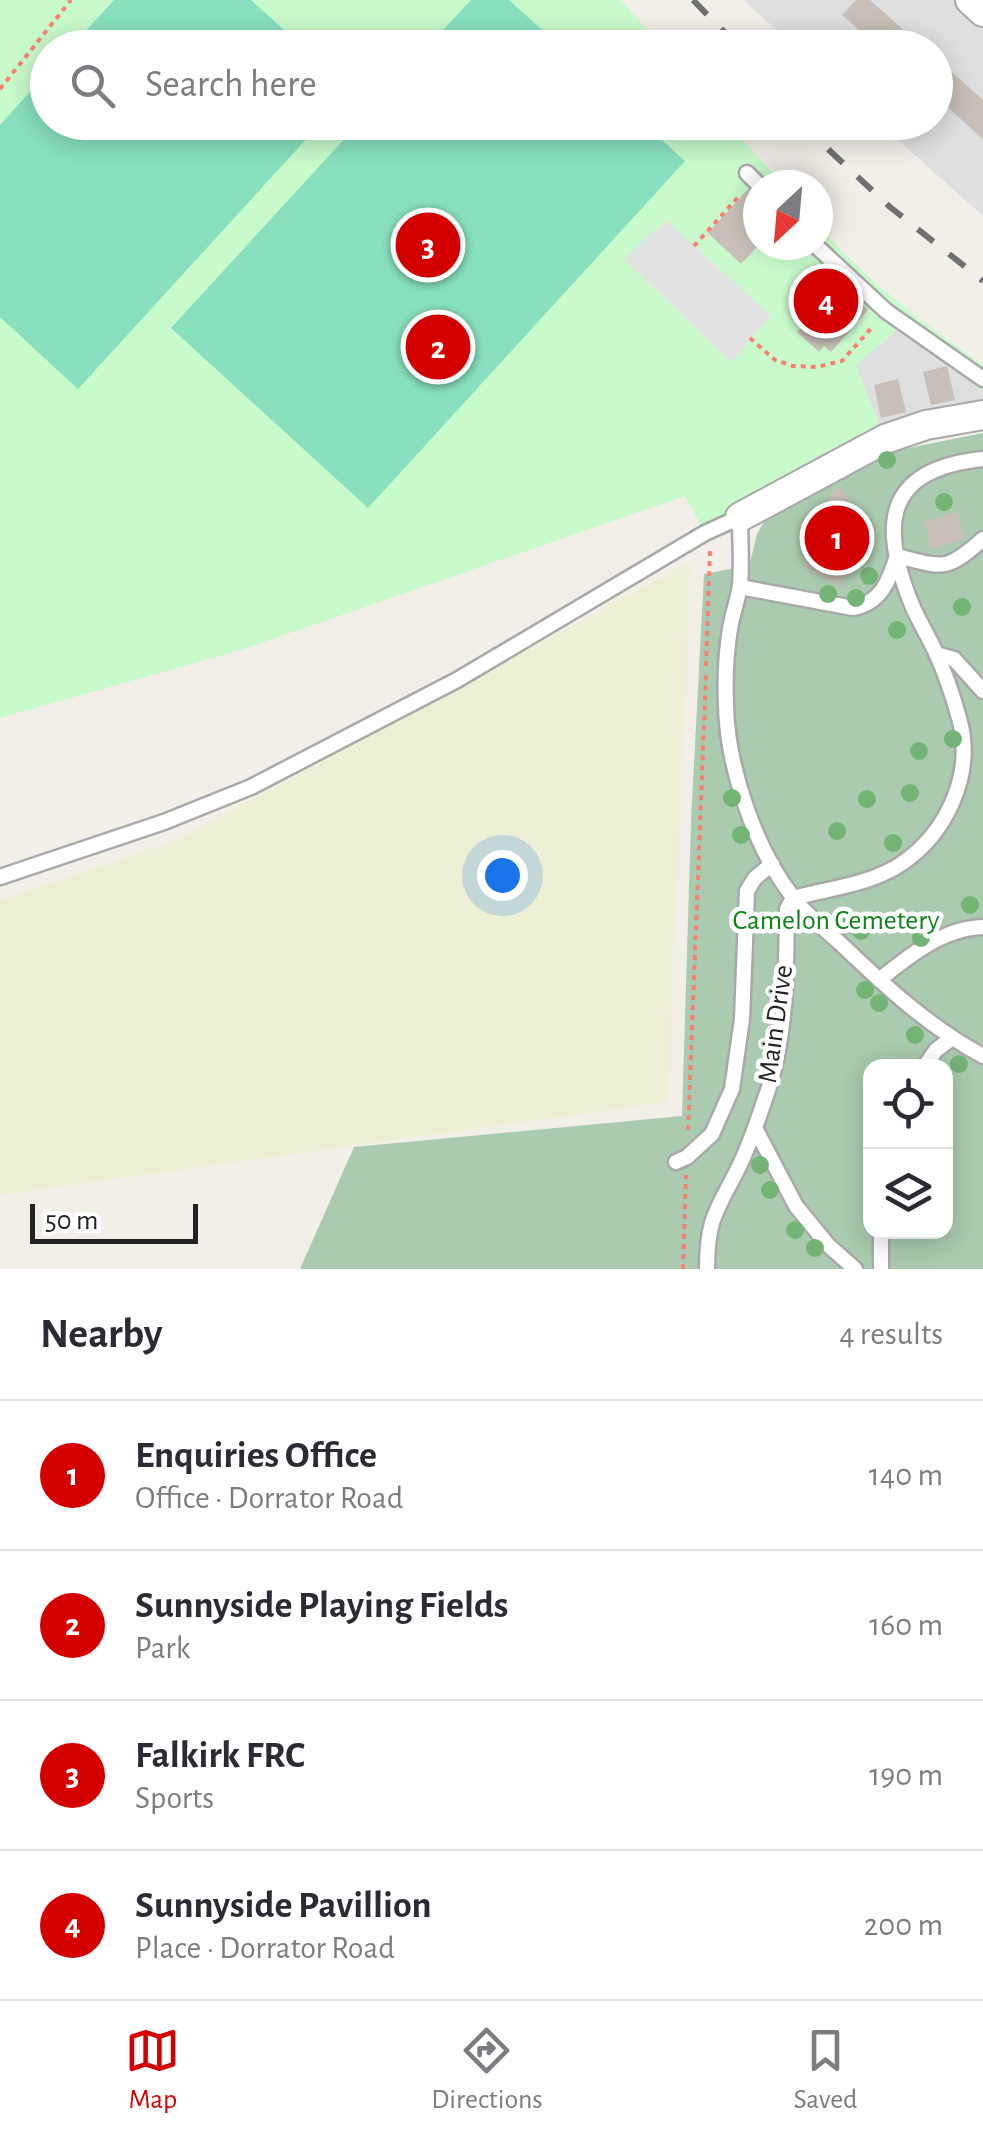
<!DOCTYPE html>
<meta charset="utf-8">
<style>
:root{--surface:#fff;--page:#f7f7f7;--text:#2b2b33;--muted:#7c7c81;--line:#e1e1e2;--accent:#d40000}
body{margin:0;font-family:"Alegreya Sans",sans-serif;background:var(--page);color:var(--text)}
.controls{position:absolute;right:30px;bottom:30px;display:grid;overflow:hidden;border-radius:20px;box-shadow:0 5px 25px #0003}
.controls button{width:90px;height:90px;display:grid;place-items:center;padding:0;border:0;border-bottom:2px solid var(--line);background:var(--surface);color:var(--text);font:50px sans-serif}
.compass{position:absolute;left:743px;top:170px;width:90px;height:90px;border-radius:50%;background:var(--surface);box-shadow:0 5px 25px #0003;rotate:206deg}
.scale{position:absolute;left:30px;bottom:25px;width:168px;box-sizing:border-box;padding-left:10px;border:5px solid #222;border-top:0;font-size:28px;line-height:35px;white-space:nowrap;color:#222;-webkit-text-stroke:8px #fff;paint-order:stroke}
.you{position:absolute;left:502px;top:875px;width:35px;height:35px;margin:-25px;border:8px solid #fff;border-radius:50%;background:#1a73e8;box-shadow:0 0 0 15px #1a73e833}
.badge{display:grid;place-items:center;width:65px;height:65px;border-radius:50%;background:var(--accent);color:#fff;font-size:32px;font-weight:700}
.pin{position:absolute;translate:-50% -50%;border:5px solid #fff;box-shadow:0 2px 10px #0006}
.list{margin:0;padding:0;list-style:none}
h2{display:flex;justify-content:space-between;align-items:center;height:130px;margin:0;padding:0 40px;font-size:42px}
h2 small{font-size:32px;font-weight:400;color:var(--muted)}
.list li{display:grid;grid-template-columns:65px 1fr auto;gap:30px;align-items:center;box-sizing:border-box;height:150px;padding:0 40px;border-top:2px solid var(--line)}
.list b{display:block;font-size:38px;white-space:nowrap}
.list p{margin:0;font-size:32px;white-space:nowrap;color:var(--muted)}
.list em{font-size:32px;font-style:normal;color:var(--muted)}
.icon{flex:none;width:55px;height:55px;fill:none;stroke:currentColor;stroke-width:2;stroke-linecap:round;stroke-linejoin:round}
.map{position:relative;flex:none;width:983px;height:1269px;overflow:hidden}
.search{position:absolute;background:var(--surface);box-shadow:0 5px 25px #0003;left:30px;right:30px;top:30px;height:110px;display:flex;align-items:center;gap:25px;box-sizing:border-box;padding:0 35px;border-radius:55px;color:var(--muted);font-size:38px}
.sheet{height:730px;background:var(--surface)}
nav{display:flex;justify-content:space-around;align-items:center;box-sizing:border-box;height:140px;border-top:2px solid var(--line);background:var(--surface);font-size:28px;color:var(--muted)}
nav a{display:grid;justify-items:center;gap:5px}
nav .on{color:var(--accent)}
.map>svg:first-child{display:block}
.residential{fill:#e0dfdf}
.farmland{fill:#eef0d5}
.cemetery{fill:#aacbaf;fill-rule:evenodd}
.park{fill:#c8facc}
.pitch{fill:#88e0be}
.parking{fill:#e2e2e2}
.building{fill:#c7bfb8}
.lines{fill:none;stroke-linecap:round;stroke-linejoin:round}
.service-casing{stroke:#a9a9a9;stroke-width:19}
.minor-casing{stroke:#a9a9a9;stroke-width:32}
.path{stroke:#fa8072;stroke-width:4;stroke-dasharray:5 5;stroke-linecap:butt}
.service{stroke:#fff;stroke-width:14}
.minor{stroke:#fff;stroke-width:28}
.rail{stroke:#707070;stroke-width:6;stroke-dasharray:20 20;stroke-linecap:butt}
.tree{fill:#74b475}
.labels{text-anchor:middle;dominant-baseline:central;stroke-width:9;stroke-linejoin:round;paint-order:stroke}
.park-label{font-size:28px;fill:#0c8416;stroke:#fff}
.street-label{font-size:28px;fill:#222;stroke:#fff}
</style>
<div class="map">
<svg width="983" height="1269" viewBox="0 0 983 1269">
<rect width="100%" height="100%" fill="#f2efe9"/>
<path class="residential" d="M743,0H983V216L879,123L936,122V48L796,47Z
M897,329L983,390V415L885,439L855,365Z"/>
<path class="farmland" d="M690,562L667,1102L0,1195V900L179,839Z"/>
<path class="cemetery" d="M983,433V1269H300L354,1147L682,1116L691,821L704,574L740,567L750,563L757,534L766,518L884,453ZM870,1066H946V1232H870Z"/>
<path class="park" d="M0,0H621L662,47L48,48V122L728,123L783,185H758V245H818V225C866,281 923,323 983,365V390L897,330L856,365L885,439L705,533L685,496L244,649L0,718Z"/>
<path class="pitch" d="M114,0H251L303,47H71Z
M471,0H509L561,47H427Z
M47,73L48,122L321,123L78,389L0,317V125Z
M359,123H643L685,161L368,508L171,328Z"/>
<path class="parking" d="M666,220L771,316L731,362L623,259Z"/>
<path class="building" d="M856,0H870L924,48H879L842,15Z
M936,58L983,100V139L936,97Z
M750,187L758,195V246L741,264L708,233Z
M815,264L868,310L831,352L824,346L819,352L797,332L812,316L788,294Z
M947,366L955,400L931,405L923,372Z
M898,379L906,412L881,418L874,385Z
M836,487L850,496L831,526L849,537L853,530L868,540L839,587L803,566L817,544L805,536Z
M957,512L965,539L932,549L924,522Z"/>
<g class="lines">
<defs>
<path id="service" d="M747,173L759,185
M815,245L886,311L983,379
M740,587L853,608C881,603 889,581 897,556C943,567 945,573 983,539
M936,654L954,659L983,691
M0,877L164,822L251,787L457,680L705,533L740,517C740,539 742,563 740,585C738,600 732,615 730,629C726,653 725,681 726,705C727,766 755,848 792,896C805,914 825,929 841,944C885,986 929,1027 983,1056
M879,980C909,956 943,928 983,927
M925,1066L936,1050L951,1039
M755,1128L796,1206L828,1245L855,1269
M676,1162L687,1157L712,1134L732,1089L742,1019L747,891L755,878L772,864
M881,1232V1269
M707,1269C707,1254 708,1237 712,1223C719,1200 733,1181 742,1160C753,1136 761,1111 769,1087C787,1029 786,969 787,909L793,898C830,888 869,885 901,864C947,833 975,773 959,718C953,696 945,673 936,653C929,637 919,622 912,605C879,525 884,469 983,459"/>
<path id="minor" d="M970,0L983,12
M740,517L885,439L926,425L983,415"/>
</defs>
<use href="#service" class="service-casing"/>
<use href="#minor" class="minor-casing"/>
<path class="path" d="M0,89L71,0
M694,246L741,194
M750,338L775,360L793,366L817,367L842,361L874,325
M706,666L710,550
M688,1130L706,675
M683,1269L686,1175"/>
<use href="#service" class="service"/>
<use href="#minor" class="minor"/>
<path class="rail" d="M693,0L740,48
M799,122L890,207L983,281"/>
</g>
<g class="tree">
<circle cx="887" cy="460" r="9"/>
<circle cx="944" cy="502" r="9"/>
<circle cx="869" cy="576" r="9"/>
<circle cx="828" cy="594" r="9"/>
<circle cx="856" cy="598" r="9"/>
<circle cx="962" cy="607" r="9"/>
<circle cx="897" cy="630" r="9"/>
<circle cx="953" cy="739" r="9"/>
<circle cx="919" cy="751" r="9"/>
<circle cx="910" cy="793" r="9"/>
<circle cx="732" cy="798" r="9"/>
<circle cx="867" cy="799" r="9"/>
<circle cx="837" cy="831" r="9"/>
<circle cx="741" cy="835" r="9"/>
<circle cx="893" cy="843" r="9"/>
<circle cx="970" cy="905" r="9"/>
<circle cx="841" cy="923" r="9"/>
<circle cx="861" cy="931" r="9"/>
<circle cx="921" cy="938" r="9"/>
<circle cx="865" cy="990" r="9"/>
<circle cx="879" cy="1003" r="9"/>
<circle cx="915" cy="1035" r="9"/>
<circle cx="959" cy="1064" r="9"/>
<circle cx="760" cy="1165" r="9"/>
<circle cx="770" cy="1190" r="9"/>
<circle cx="795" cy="1230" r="9"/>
<circle cx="815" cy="1248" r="9"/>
</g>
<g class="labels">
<g class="park-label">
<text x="836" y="921">Camelon Cemetery</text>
</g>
<g class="street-label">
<text transform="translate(776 1024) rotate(-82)">Main Drive</text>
</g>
</g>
</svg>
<div class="controls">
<button><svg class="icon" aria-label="locate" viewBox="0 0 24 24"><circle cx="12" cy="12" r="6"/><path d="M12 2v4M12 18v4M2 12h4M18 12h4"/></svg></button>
<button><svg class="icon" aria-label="layers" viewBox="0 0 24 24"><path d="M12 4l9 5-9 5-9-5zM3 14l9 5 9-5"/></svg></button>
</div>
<svg class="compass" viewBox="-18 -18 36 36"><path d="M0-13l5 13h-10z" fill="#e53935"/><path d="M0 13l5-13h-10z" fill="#7c7c81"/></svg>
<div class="scale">50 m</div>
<div class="you"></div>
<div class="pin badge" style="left:837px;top:538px">1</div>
<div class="pin badge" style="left:438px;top:347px">2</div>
<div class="pin badge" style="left:428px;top:245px">3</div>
<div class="pin badge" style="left:826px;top:301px">4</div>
<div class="search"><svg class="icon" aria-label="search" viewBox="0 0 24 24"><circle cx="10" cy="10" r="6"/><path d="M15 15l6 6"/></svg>Search here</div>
</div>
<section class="sheet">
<h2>Nearby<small>4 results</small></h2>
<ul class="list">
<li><span class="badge">1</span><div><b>Enquiries Office</b><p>Office · Dorrator Road</p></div><em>140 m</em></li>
<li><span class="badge">2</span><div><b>Sunnyside Playing Fields</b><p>Park</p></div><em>160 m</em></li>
<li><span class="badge">3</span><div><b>Falkirk FRC</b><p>Sports</p></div><em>190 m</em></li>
<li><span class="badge">4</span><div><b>Sunnyside Pavillion</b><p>Place · Dorrator Road</p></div><em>200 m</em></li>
</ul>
</section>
<nav>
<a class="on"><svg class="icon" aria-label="map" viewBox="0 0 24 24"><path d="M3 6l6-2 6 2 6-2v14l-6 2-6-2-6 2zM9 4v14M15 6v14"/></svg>Map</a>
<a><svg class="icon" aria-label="directions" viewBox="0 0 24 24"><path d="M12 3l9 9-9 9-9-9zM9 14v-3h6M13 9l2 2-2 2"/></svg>Directions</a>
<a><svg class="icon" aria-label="saved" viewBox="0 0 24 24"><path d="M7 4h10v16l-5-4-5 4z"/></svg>Saved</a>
</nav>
